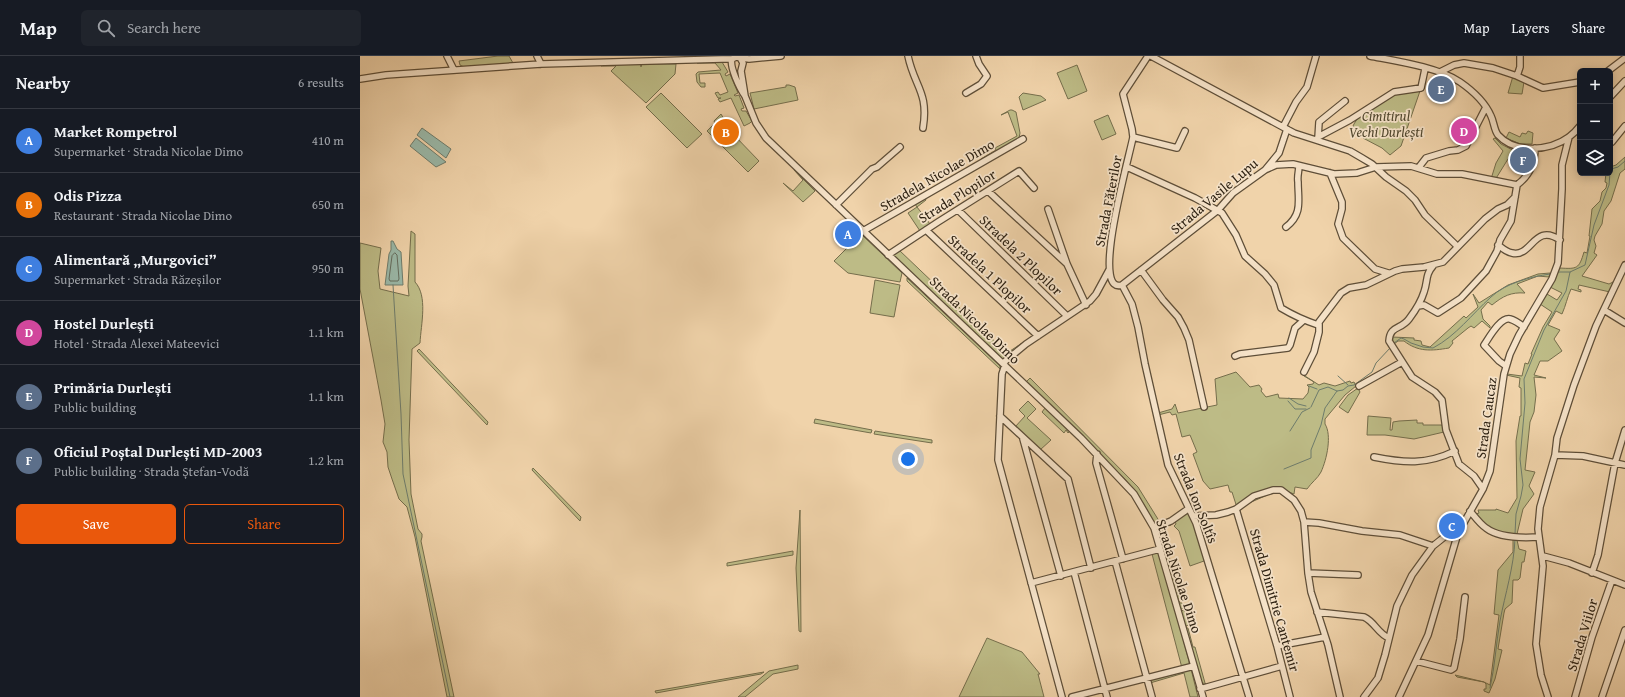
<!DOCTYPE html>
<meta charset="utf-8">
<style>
:root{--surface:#171b24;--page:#20242c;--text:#f1f3f6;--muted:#9ea1a6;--line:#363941;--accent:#ea580c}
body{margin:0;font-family:"Gentium Book Plus",serif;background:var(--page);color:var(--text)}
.controls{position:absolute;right:12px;top:12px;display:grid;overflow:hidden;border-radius:6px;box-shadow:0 2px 10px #0003}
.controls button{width:36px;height:36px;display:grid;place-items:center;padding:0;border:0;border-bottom:1px solid var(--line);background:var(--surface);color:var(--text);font:20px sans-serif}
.you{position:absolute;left:548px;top:403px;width:14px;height:14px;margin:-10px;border:3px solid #fff;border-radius:50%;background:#1a73e8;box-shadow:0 0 0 6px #1a73e833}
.badge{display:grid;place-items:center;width:26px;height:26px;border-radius:50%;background:var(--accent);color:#fff;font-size:13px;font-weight:700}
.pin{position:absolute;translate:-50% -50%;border:2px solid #fff;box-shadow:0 1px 4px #0006}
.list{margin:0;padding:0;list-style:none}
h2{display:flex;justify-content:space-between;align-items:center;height:52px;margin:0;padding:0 16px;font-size:17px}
h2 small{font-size:13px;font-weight:400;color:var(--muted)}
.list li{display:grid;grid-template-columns:26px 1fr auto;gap:12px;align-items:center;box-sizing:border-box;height:64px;padding:0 16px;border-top:1px solid var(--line)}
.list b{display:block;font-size:15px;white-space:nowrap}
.list p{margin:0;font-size:13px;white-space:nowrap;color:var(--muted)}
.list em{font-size:13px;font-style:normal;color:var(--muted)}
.actions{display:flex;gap:8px;padding:12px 16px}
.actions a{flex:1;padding:9px 0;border:1px solid var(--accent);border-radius:6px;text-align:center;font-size:14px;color:var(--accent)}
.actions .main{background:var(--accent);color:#fff}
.icon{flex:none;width:22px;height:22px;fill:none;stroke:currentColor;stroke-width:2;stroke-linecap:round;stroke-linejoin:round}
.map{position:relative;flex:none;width:1265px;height:641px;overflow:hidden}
header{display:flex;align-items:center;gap:24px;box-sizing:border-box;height:56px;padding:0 20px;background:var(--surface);border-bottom:1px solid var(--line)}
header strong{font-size:19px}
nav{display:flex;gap:22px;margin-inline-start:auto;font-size:14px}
.search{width:280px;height:36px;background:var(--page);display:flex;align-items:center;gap:10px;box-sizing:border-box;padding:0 14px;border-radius:6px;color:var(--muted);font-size:15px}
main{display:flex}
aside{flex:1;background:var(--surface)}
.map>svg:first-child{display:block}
.green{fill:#bdbb86;stroke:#756e4c}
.water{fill:#9ab8a8;stroke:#6e7c6c}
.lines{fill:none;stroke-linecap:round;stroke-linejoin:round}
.shore{stroke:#646c5d;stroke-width:1}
.stream{stroke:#6e7c6c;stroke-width:1}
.minor-casing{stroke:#5e4e38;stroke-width:8}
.minor{stroke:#f5e2c8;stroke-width:5.5}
.labels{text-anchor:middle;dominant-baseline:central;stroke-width:3.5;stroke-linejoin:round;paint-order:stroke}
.park-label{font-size:14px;font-style:italic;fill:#51482f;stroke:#f5e2c8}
.street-label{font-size:14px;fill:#2d2112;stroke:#f5e2c8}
</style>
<header>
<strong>Map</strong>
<div class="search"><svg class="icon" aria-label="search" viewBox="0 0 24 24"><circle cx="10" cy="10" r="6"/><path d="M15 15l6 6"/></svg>Search here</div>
<nav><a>Map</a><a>Layers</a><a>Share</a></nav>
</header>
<main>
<aside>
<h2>Nearby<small>6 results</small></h2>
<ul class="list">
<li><span class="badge" style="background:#3f7fe0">A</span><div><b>Market Rompetrol</b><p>Supermarket · Strada Nicolae Dimo</p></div><em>410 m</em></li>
<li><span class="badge" style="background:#e8710a">B</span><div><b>Odis Pizza</b><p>Restaurant · Strada Nicolae Dimo</p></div><em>650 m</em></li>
<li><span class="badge" style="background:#3f7fe0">C</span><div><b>Alimentară „Murgovici”</b><p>Supermarket · Strada Răzeșilor</p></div><em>950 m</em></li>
<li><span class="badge" style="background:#d1479c">D</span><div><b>Hostel Durlești</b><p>Hotel · Strada Alexei Mateevici</p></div><em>1.1 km</em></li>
<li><span class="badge" style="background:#5c6f8a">E</span><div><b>Primăria Durlești</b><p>Public building</p></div><em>1.1 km</em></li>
<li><span class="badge" style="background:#5c6f8a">F</span><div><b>Oficiul Poștal Durlești MD-2003</b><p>Public building · Strada Ștefan-Vodă</p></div><em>1.2 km</em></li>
</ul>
<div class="actions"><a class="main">Save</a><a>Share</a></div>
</aside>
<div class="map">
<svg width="1265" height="641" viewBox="0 0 1265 641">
<rect width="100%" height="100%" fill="#f0d3aa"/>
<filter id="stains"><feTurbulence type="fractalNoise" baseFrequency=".005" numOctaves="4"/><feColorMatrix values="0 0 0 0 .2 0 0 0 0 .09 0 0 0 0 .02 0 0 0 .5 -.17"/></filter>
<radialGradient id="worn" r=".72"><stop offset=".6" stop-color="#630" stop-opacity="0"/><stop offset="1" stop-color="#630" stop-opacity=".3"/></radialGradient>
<path class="green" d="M138,0H149L153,7L104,11L100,9L99,5Z
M362,6L368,16L365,18L366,20L370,18L378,37L374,39L375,40L379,39L384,52L381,53L382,55H386L392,65L390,67L384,70L371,42L360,46L358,43L361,42H358L355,37L358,36L360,39L368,36L360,17L339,18L340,27H345V31H341L337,26L336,18L338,16L361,14L355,7H337Z
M280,7L281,11L282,8H316L315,18L286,47L251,15L256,10H241L244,8Z
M717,9L727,35L708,43L697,17Z
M1153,20L1164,26L1162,38L1148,37Z
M426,29H429L435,31L438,44L394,53L390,37L426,31Z
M1044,35H1060L1041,90L1030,99L1022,92L1003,82L993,70C1000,54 1028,40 1044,35Z
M301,37L342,78L327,92L286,51Z
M663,37L681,40L686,44L663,54L659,41Z
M650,54H652L656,56L660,77L659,82L622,105L621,103L636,94L635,92L657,80L648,56L641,59Z
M361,58L372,77L399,105L388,116L347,75L355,67L354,65Z
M748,59L756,78L742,84L734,65Z
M1168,75L1173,77L1172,88H1160L1146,82L1149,76L1160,81L1162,77L1166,78Z
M1135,82L1141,88L1164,100L1153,103L1150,102L1148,103L1135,124L1131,123L1136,107L1143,95L1133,83Z
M1265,101V113L1260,117L1251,145L1244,155L1242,168L1235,180L1234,184L1236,190L1234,197L1237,199L1222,220L1249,228L1255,225L1250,236L1219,229L1218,233L1221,234V236L1211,233C1207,242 1206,249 1202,258L1196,255L1188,269L1200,274L1194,283L1202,295L1188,305H1180L1174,319L1186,322L1174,321L1176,339L1174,356L1170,366L1165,414L1175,416L1169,430L1174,438L1163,453L1157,478C1140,477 1127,473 1116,458L1119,457L1118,454H1136V453L1148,457L1157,442L1156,385L1160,360H1161V332L1159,331L1160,322L1146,319L1147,318L1162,320L1165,307L1168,308L1172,298H1171L1183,271L1192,256L1180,248L1187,238L1197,244L1202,237L1190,231L1200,212C1217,213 1219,213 1224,196L1227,197L1230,180H1229L1232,153L1240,145L1242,136L1246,132L1247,127L1245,126L1246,117H1250V111L1256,109Z
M434,114L455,135L443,146L423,127L433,135L443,124Z
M565,142L566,144L557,151L570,168L560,175L548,157L557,151L555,148Z
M51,175L55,178V226C68,240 61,268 60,287L52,293L49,384L51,438L58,473L62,478V481L61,485L94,641H87L55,481L47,451L39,443L32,423L28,411L27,396L23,386L25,368L21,344L0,233V187L21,192L18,215L20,233L49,240L48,230Z
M501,178L542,217L540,226L488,217L474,205Z
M539,194L645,295H650L673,280L674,281L643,303L533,199Z
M1190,217L1189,221L1178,220L1157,228L1165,237C1151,236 1143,240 1132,249L1128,246L1121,254L1123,263L1130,270V272L1122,265L1114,272L1111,270L1108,272L1092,285L1093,287L1089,292C1071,295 1058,296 1044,285H1038L1034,288L1031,286L1032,281L1054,282V284L1061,285L1062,289L1070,291L1104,260L1106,262L1118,251L1113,238L1119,247L1148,229L1178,218Z
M547,222L640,310V313L547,225Z
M515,224L540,229L534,261L510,257Z
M59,293L128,366L127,369L57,295Z
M876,316L890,331L899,329L902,333L901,335L906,341L918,338L919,342L943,343L948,337L949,331L947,329L953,328L954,326L944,320L943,317H945V320L959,329L964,327L975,330L990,325L991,327L994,326L996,330L985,339L965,363V368C972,379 967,403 961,416C958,422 951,427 947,433L935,431L934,438L921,433L889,447L880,454L881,461H880L872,436H870L868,429L850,433L843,425L833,398L837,396L830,379L822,381L816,358L812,359L810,356L798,359V357L812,353L815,348L818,357L857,349L855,323Z
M670,322L778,431L801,468H795L783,447L765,423L666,326Z
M998,332L1000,336L988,357L979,351L988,339Z
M668,345L676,353L667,362L691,384L680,394L655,371L665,360L659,354Z
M685,352L689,355L710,375L708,377L706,374L704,377L682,356Z
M1008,360L1031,362L1030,374H1032L1033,366L1039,365L1057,364V367H1063V369H1082L1084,376L1054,383L1025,379H1007Z
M455,363L512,374L511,377L454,367Z
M515,375L572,384V387L514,378Z
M173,412L221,461L220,465L172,414Z
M440,454L441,576L439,575L436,512Z
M827,457L831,461L845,503L844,505L830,510L819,475L814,470L816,468L815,465Z
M810,466L811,469L802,471L810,504H809V506H811L815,524H816L818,529H816L819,540H822V542L818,543L820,547H822L824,552L821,553V555L824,554L829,569L826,570V572H828L833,591H835L845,627L847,629L841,626L798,476V473Z
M1153,483L1157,484L1159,493L1166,495L1164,506H1162L1160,522L1158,524H1153L1152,547L1145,553L1144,557L1138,593L1142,594L1135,623L1129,637L1124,635V633H1126V628L1124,626L1097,621L1095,619L1124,626L1130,629L1139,559L1134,558L1138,514L1153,496Z
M433,495V499L367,510V507Z
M799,496L829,605V609L822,612L792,498Z
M627,582L662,596L680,618H678L684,641H599Z
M438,609V613L413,618L385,641H378L409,615Z
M831,613L838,641H830L824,617L790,627V624Z
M404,616L401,618L296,637L295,635Z"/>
<path class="water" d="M62,72L91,93L86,102L57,79Z
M56,82L86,106L76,111L50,90Z
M31,185H33L37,193L41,196L43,229H25L29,198L31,194Z"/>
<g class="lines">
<path class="shore" d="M35,197L37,199L39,223L38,225H30L29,223L32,200Z"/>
<path class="stream" d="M1250,116L1251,113L1258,111L1265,105
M1198,216H1210
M33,229L41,358L43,418L90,641
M1034,287L1041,282L1044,283L1051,287L1063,291L1073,292C1096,280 1112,258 1131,241C1146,227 1170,221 1190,218
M978,320L988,329
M949,330L957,333
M929,342L938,348L946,350
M928,345L935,353H946
M951,351L959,334L968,331L977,335
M930,375L942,356L950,352
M924,413L951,402V394L961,369L965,352L977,335L983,334L988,330L994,329L1012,316L1016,307L1031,291
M1155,478L1156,458L1161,440L1163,429L1160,403L1165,347L1164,323L1184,274L1206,235L1210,216L1225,209L1234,169L1249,129L1250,117
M1130,632C1135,610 1136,588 1140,565C1145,538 1154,511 1155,483"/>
<defs>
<path id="minor" d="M87,0L94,14
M177,0L181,8
M379,0L383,7L381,15L385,40
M548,0C554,30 569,36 563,72
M788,0L763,38L772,73L773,81C771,95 729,240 762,229L858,154L873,137L905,114L919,97L927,73
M791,0L934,77L990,95L1002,102L1012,108L1026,121L1046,135L1055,144L1065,159L1097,190
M1010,0C1036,5 1078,11 1100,26C1113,35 1125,46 1131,60C1134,66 1134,74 1138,79C1155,98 1190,95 1209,81C1213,78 1217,74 1220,70
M372,3C369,10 380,33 385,40L396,67L406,82L721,382L774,438L794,472L843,641
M1248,15L1265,2
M1080,16L1094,9L1104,7L1133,12L1157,20L1183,32L1220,26
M1157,20L1160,11V0
M0,23L26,19L181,8L362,3H372L376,1L389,3L421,0
M606,37L621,28L627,20L619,8L616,0
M1250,41L1265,25
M923,71L936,46L947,31L956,0
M773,81L817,92L825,75
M958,81L990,64L1034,36L1061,32L1065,13
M958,82L959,66L985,45
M1252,86L1265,70
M767,111L835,142L862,157L876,179L885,200L905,218L914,229L921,252C931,258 946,265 958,269
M1059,111L1066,102L1089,95L1098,94L1106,90L1126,51
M907,113L916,109L933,108L974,118L997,117L1016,111L1051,110L1077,118H1102L1157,129
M970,117L982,146V153L978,168L983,182L1015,213L1028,217
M1157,129C1169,120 1175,107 1175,92
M628,135L707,208
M476,149L512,113L517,111L540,91
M688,153L707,208L726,249
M598,154L707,260
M926,171C943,158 938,144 938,126C937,120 939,115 939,110
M566,174L678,280
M503,175L663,83
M1138,189C1142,192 1146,196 1152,197C1172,202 1174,166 1200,184
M528,199L578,166L659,115L674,132
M1073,210C1065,219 1068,225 1064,236C1061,246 1055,255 1049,263C1041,274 1030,269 1029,285L1052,321L1075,336L1082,344L1086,374L1099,408L1114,420L1123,433
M781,214L803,244L818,261L824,272L829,284L844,351
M762,229L772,248L778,271L785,308L808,409L836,467L889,641
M1058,250L1064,249L1078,257L1101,242L1126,215L1137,195L1140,184L1151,165L1157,129
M1244,254L1265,267
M875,300L880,298L928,292L930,289L935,272L944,264
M643,307L666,288L730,245L736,238L749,214
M645,309L642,318L638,404L702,641
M1146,310L1139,305L1124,289C1129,282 1140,261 1150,263C1154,264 1160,268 1164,271
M944,316L954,296L959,276V266L981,237L989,232L1006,229L1035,215L1042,213L1064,211L1083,206L1125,163L1138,153L1147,149L1155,141
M999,330L1042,306
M640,360L708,423L731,512
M663,383L701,520
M737,398L736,407L763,503
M1195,399L1223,400L1265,409
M1014,401C1044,407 1066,409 1095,395
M876,453L917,590L930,641
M1110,455C1115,461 1120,468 1126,472C1139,482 1163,482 1179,481
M833,460L856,459L868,456L876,453L894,440L913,434H921L934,444L941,455L944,466L948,517L951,536L968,589L980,641
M944,466L959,467L1002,475L1040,479L1073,490
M794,472L811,465L828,453
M1183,500L1209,507L1265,529
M755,505L792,641
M714,516L747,641
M948,517L998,519
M1232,517L1238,499L1255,407L1265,374
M671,527L800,493
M957,556L1004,561C1015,566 1018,578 1029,582
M917,590L965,581
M1056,605L1091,614L1094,612L1100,583L1105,541
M840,633L922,610
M712,641L834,610
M1004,641L1018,622L1025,599L1037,550L1052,519L1073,490L1088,478L1098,477
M1039,641L1068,579L1098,477L1123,433L1130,415L1144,318L1150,298L1159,279L1192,223L1198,207L1202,133V109L1209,81
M1188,641L1181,619L1176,588L1183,510L1178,473L1180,451L1195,399L1197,382L1214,329L1236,270L1265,209
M1215,641L1232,581L1252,524
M1242,641L1265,574"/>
</defs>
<use href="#minor" class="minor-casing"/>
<use href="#minor" class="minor"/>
</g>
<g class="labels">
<g class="park-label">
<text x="1026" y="60">Cimitirul<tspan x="1026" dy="16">Vechi Durlești</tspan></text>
</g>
<g class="street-label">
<text transform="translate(577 119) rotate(-30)">Stradela Nicolae Dimo</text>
<text transform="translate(597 140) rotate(-32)">Strada Plopilor</text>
<text transform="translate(854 140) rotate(-40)">Strada Vasile Lupu</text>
<text transform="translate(748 145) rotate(-79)">Strada Făterilor</text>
<text transform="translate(661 199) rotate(44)">Stradela 2 Plopilor</text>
<text transform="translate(630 218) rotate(43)">Stradela 1 Plopilor</text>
<text transform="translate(615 264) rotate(44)">Strada Nicolae Dimo</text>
<text transform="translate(1126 362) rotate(-82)">Strada Caucaz</text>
<text transform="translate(836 442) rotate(68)">Strada Ion Soltîs</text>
<text transform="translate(819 520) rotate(72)">Strada Nicolae Dimo</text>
<text transform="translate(915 544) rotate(74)">Strada Dimitrie Cantemir</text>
<text transform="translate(1222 579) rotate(-73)">Strada Viilor</text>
</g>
</g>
<rect width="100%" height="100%" filter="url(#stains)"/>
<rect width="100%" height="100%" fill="url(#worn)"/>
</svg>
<div class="controls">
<button>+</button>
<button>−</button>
<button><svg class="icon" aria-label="layers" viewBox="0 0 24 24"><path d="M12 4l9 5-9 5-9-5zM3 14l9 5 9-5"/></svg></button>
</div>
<div class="you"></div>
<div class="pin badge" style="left:488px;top:178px;background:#3f7fe0">A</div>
<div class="pin badge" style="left:366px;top:76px;background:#e8710a">B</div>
<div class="pin badge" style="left:1092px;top:470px;background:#3f7fe0">C</div>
<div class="pin badge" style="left:1104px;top:75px;background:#d1479c">D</div>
<div class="pin badge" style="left:1081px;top:33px;background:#5c6f8a">E</div>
<div class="pin badge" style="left:1163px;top:104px;background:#5c6f8a">F</div>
</div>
</main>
